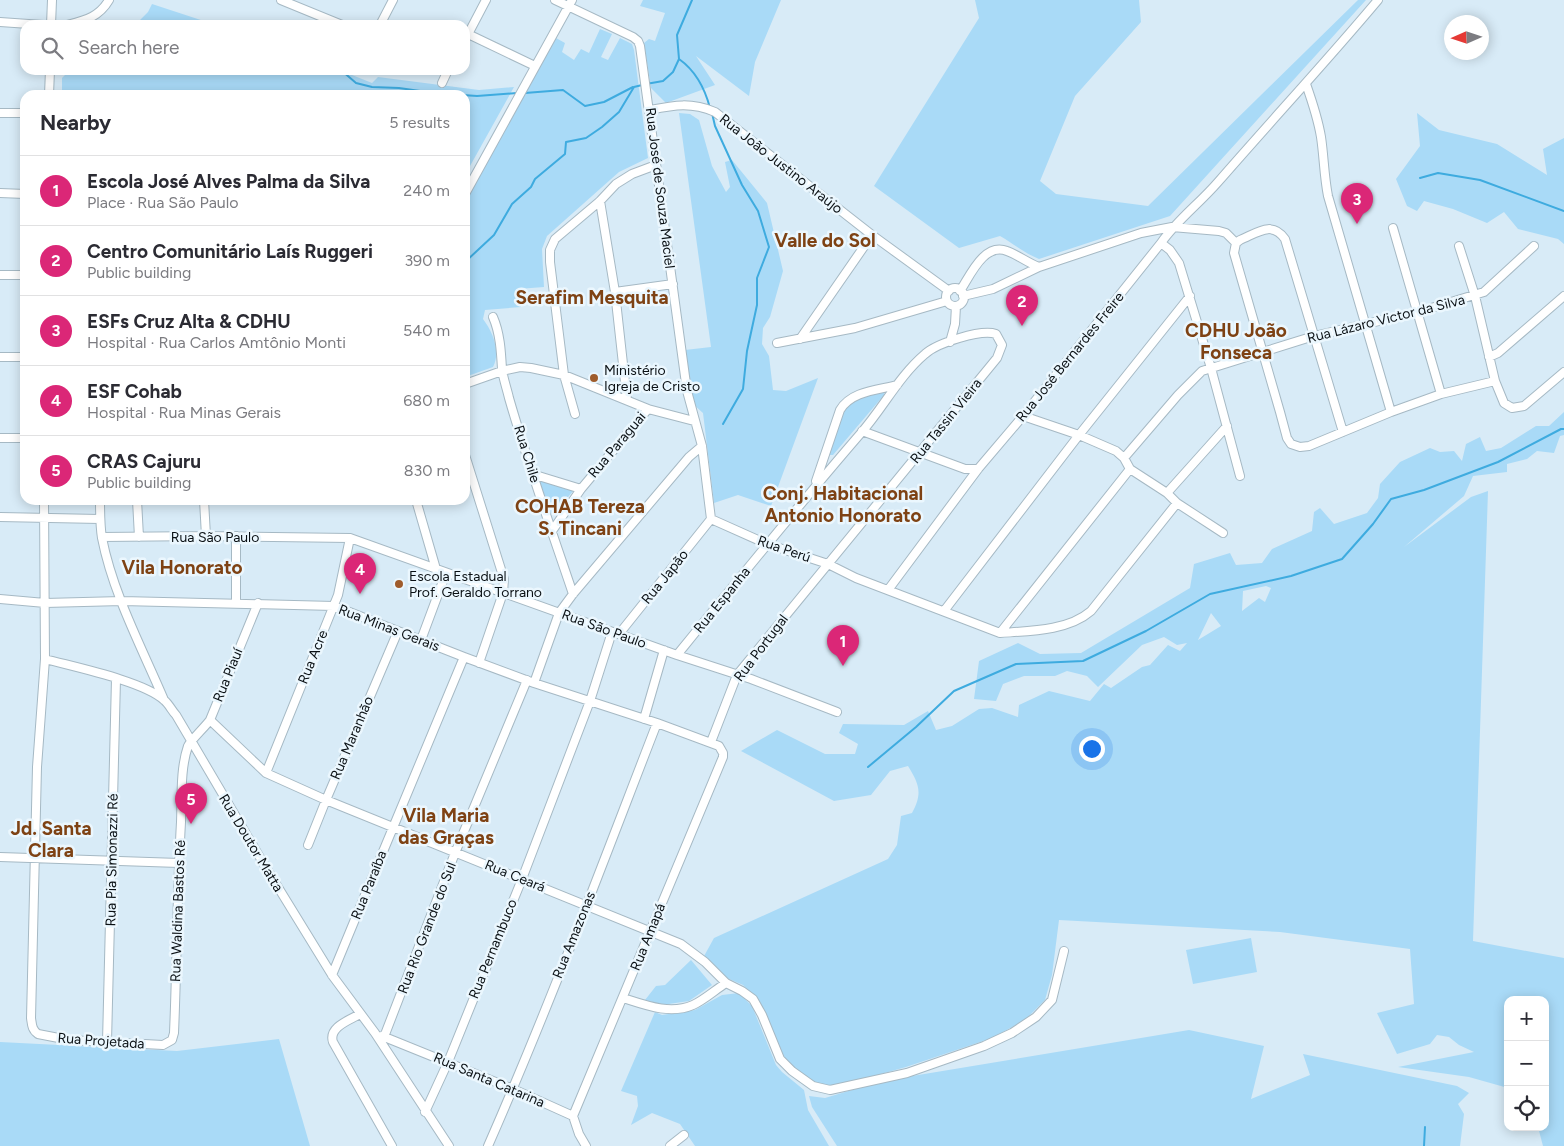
<!DOCTYPE html>
<meta charset="utf-8">
<style>
:root{--surface:#fff;--page:#f7f7f7;--text:#2b2b33;--muted:#7c7c81;--line:#e1e1e2;--accent:#db2777}
body{margin:0;font-family:Figtree,sans-serif;background:var(--page);color:var(--text)}
.controls{position:absolute;right:15px;bottom:15px;display:grid;overflow:hidden;border-radius:10px;box-shadow:0 2px 12px #0003}
.controls button{width:45px;height:45px;display:grid;place-items:center;padding:0;border:0;border-bottom:1px solid var(--line);background:var(--surface);color:var(--text);font:25px sans-serif}
.compass{position:absolute;left:1444px;top:15px;width:45px;height:45px;border-radius:50%;background:var(--surface);box-shadow:0 2px 12px #0003;rotate:267deg}
.you{position:absolute;left:1091px;top:748px;width:18px;height:18px;margin:-12px;border:4px solid #fff;border-radius:50%;background:#1a73e8;box-shadow:0 0 0 8px #1a73e833}
.badge{display:grid;place-items:center;width:32px;height:32px;border-radius:50%;background:var(--accent);color:#fff;font-size:16px;font-weight:700}
.pin{position:absolute;translate:-50% -41px;filter:drop-shadow(0 1px 2px #0008)}
.pin::after{content:'';position:absolute;top:26px;width:18px;height:15px;background:inherit;clip-path:polygon(0 0,100% 0,50% 100%)}
.list{margin:0;padding:0;list-style:none}
h2{display:flex;justify-content:space-between;align-items:center;height:65px;margin:0;padding:0 20px;font-size:21px}
h2 small{font-size:16px;font-weight:400;color:var(--muted)}
.list li{display:grid;grid-template-columns:32px 1fr auto;gap:15px;align-items:center;box-sizing:border-box;height:70px;padding:0 20px;border-top:1px solid var(--line)}
.list b{display:block;font-size:19px;white-space:nowrap}
.list p{margin:0;font-size:16px;white-space:nowrap;color:var(--muted)}
.list em{font-size:16px;font-style:normal;color:var(--muted)}
.icon{flex:none;width:28px;height:28px;fill:none;stroke:currentColor;stroke-width:2;stroke-linecap:round;stroke-linejoin:round}
.map{position:relative;flex:none;width:1564px;height:1146px;overflow:hidden}
.search{position:absolute;background:var(--surface);box-shadow:0 2px 12px #0003;left:20px;top:20px;width:450px;height:55px;display:flex;align-items:center;gap:12px;box-sizing:border-box;padding:0 18px;border-radius:15px;color:var(--muted);font-size:19px}
.panel{position:absolute;background:var(--surface);box-shadow:0 2px 12px #0003;left:20px;top:90px;width:450px;height:415px;border-radius:15px}
.map>svg:first-child{display:block}
.green{fill:#a9daf7;fill-rule:evenodd}
.lines{fill:none;stroke-linecap:round;stroke-linejoin:round}
.stream{stroke:#3eabdf;stroke-width:2}
.minor-casing{stroke:#a6b9c4;stroke-width:10}
.minor{stroke:#fff;stroke-width:8}
.poi-dot{fill:#9f5c2c;stroke:#ebf7fe;stroke-width:2}
.labels{text-anchor:middle;dominant-baseline:central;stroke-width:5;stroke-linejoin:round;paint-order:stroke}
.street-label{font-size:14px;fill:#0a1014;stroke:#ebf7fe}
.poi-label{font-size:14px;fill:#0a1014;stroke:#ebf7fe;text-anchor:start}
.district-label{font-size:19px;font-weight:bold;fill:#7e4214;stroke:#ebf7fe}
</style>
<div class="map">
<svg width="1564" height="1146" viewBox="0 0 1564 1146">
<rect width="100%" height="100%" fill="#d8ebf7"/>
<path class="green" d="M643,0H781L755,62L749,96L696,56L715,85L666,103L651,88L644,43L649,39L655,41L665,13L640,6Z
M975,0H1139L1141,22L1075,96L1040,181L1056,194L1148,206L1358,0H1366L1170,216L1039,259C1024,253 1014,244 1000,236L959,248L874,186L979,18Z
M152,4L216,25H114L117,21L138,22L148,12Z
M600,29L612,34L601,57L608,60L620,38L632,44L634,50L648,158L619,172L547,236L542,249L544,287L518,289L521,307L485,310L483,319C493,332 501,352 493,367L465,377V202L556,38L565,43L562,52L574,60L581,49L589,53Z
M70,70H349L352,75L372,83L378,77L479,90L514,87L465,175V95H62V78Z
M679,113L690,114L699,120L712,166L726,192L730,187L725,162L732,160L767,203L783,271L770,317L763,328L762,344L769,356L773,390L786,391L818,378L771,506L738,495L714,503L703,413L693,404L685,350L711,347Z
M1417,113L1439,130L1497,144L1547,175L1543,149L1564,138V244L1558,239L1518,229L1504,212L1487,223L1453,209L1424,201L1417,211L1407,206L1396,179L1420,146Z
M881,392H884V395L833,455H828L844,406L848,401Z
M1564,412V435L1560,436L1554,453L1537,451L1527,459L1507,464V472L1473,476L1464,496L1404,547L1471,497L1488,491L1473,941L1564,958V1146H1543L1538,1127H1545V1000H1508V1088L1469,1077L1398,1067L1474,1052L1459,1045L1449,1037L1437,1035L1430,1044L1397,1054L1377,1013L1414,1004L1410,949L1280,932L1059,920L1052,975L1045,1000L1025,1020L992,1038L906,1067L838,1086H827L814,1083L782,1061L759,1002L743,985L722,976L703,958L714,938L888,859L897,845L901,816L912,813C923,793 919,784 908,766L890,771L871,795L834,801L741,751L777,730L825,754H855L858,744L839,733L843,724L904,725L928,711L936,730L952,726L979,709L992,708L1018,717L1019,705L1049,691L1090,701L1104,684L1111,688L1142,667L1150,665L1168,645L1180,651L1187,643L1177,645L1164,637L1142,645L1098,687L1087,676L1067,671L1055,676H1024L1003,684L996,701L974,699L979,661L1018,643L1040,654L1081,653L1190,588L1194,564L1230,553L1236,565L1262,563L1272,549L1312,531L1314,512L1320,508L1334,524L1367,513L1378,498L1380,484L1400,462L1430,448L1440,452L1454,451L1462,461L1466,444L1480,437L1486,451L1501,448L1536,426H1549ZM1266,586L1271,588L1265,602L1259,598L1242,611L1243,591ZM1211,613L1221,626L1198,640Z
M537,480L573,491L554,514L548,513Z
M1251,938L1257,972L1193,984L1186,950Z
M691,960L712,985L689,1001L662,1005L645,1000L656,986L665,985Z
M739,993L752,1006L776,1065L782,1072L804,1090L808,1110L829,1146H695L680,1124L652,1113L631,1125L638,1106L637,1096L621,1091L655,1012L662,1015L695,1010L722,995Z
M1189,1030L1264,1046L1251,1099L1310,1075L1303,1054L1457,1086L1469,1093L1458,1104L1464,1114L1460,1146H837L812,1107L809,1096L825,1098L882,1081Z
M279,1039L310,1146H0V1042L177,1051Z"/>
<g class="lines">
<path class="stream" d="M679,59C696,71 705,89 710,108
M341,70L356,83L372,87L399,88L434,93L477,96L517,93
M646,84L663,81L673,72L679,59L677,35L692,0
M525,93L563,90L585,106L604,102L633,87
M712,113L715,126L742,185L758,211L769,247L757,278V305L747,351L743,389L723,424
M1420,178L1438,173L1480,180L1564,211
M465,262L494,235L512,204L531,187L535,179L565,154L566,142L586,138L602,127L619,112L634,87L642,85
M868,767L916,727L954,691L1016,664L1083,661L1146,631L1210,594L1291,576L1342,559L1373,524L1391,499L1424,490L1498,462L1561,429H1564
M1424,1146L1425,1127"/>
<defs>
<path id="minor" d="M281,0L342,25
M555,0L633,37L638,41L640,46L687,391L702,446L711,519
M0,22L43,25
M51,25L52,0
M67,25C86,20 99,17 109,0
M380,25L393,0
M468,34L535,66
M465,40L486,0
M442,83L448,70
M1306,84C1312,101 1318,119 1321,137C1324,157 1324,176 1328,196L1391,412
M49,95L50,70
M650,110C675,105 691,102 715,112L872,235L949,291
M0,113H25
M0,193L25,194
M465,194L572,0
M600,201L615,292L627,400
M1393,228L1441,394
M1161,243L1170,250L1179,263L1211,368L1240,476
M1459,246L1475,296L1495,381L1504,403L1512,408L1524,406L1564,372
M0,275H25
M946 297a9 9 0 1 1 18 0a9 9 0 1 1-18 0Z
M960,291C970,276 984,242 1007,251C1018,255 1028,263 1039,267L1141,233L1172,227L1219,231L1226,233L1236,243
M615,292L673,284
M963,296L993,289L1039,267
M493,317C500,333 501,351 502,369C503,378 507,389 509,398C528,464 551,529 573,594
M800,339L872,235
M950,342L955,324L956,306
M777,343L855,328L947,301
M0,357H25
M1489,357L1498,353L1564,296
M465,384L502,371L520,367L531,368L564,375L648,409L694,421
M575,414L564,375L550,262V250L555,239L600,201L616,184L632,174L656,165
M1023,416L1079,435L1116,451L1124,458L1130,469L1167,493L1177,503L1223,533
M862,431L965,469H978
M1343,432L1285,239C1272,220 1257,233 1240,240L1236,243L1234,253L1280,412L1287,438L1291,444L1300,447L1309,446L1391,412L1441,394L1495,381
M0,438H25
M465,455L504,579L503,593L479,663
M1124,458L1178,395L1202,371L1314,336L1418,312L1484,292L1534,246
M532,474L581,489
M816,481L840,410C851,391 878,390 897,385
M1167,493L1227,426
M44,500L45,659C74,667 143,681 164,700C169,704 172,711 176,715L265,866L332,975L375,1033L449,1146
M100,500C100,513 100,526 102,538C113,594 142,648 164,700
M137,500L139,537
M204,500L206,536
M416,500L436,569
M0,517L100,519
M711,519L767,544L828,564L856,578L1000,633L1130,469
M552,531L581,489L648,409
M236,536V603
M102,537L206,536L350,538L677,655L751,679L837,712
M888,590L978,469L1023,416L1161,243C1177,220 1199,204 1218,182C1271,121 1326,62 1378,0
M0,599L45,603L122,601L334,606L464,657L534,683L657,723L719,746L723,753V757L573,1116
M944,611L1079,435L1190,296
M1000,633C1029,631 1068,631 1091,611L1177,503
M619,634L711,519
M421,640L446,573
M677,655C737,581 798,506 861,433C883,408 899,376 925,354C937,343 981,329 996,334L1002,345L997,358L737,675L711,742
M45,659L37,767L31,1018C32,1025 32,1030 38,1034L69,1040L163,1045L172,1040L174,1033C177,963 177,892 181,822C182,798 180,769 188,746C190,741 205,727 210,720L258,603
M534,683L559,613L573,594L689,457L702,446
M644,719L664,650
M210,720L266,773L326,800L681,944L705,962L726,983L742,991L753,999L762,1015L780,1059L792,1071L813,1086L830,1090L907,1073L984,1046L1012,1033L1036,1017L1052,1000L1064,951
M266,773L338,595L350,538
M308,845L326,800L398,631
M0,857L179,863
M332,975C376,869 419,763 464,657
M623,998C645,1005 670,1015 693,1005C704,1000 715,990 726,983
M360,1014C350,1020 328,1027 333,1042L392,1146
M382,1036L513,1089L573,1116L579,1134L586,1146
M384,1037L455,853L527,680
M107,1042L116,679
M425,1112L448,1062L522,879L590,701L612,632
M488,1146C549,1007 602,865 657,723
M670,1146L684,1135"/>
</defs>
<use href="#minor" class="minor-casing"/>
<use href="#minor" class="minor"/>
</g>
<g class="poi-dot">
<circle cx="594" cy="378" r="5"/>
<circle cx="399" cy="584" r="5"/>
</g>
<g class="labels">
<g class="street-label">
<text transform="translate(781 164) rotate(38)">Rua João Justino Araújo</text>
<text transform="translate(660 188) rotate(83)">Rua José de Souza Maciel</text>
<text transform="translate(1386 319) rotate(-14)">Rua Lázaro Victor da Silva</text>
<text transform="translate(1070 357) rotate(-51)">Rua José Bernardes Freire</text>
<text transform="translate(946 421) rotate(-51)">Rua Tassin Vieira</text>
<text transform="translate(617 445) rotate(-50)">Rua Paraguai</text>
<text transform="translate(527 454) rotate(73)">Rua Chile</text>
<text x="215" y="537">Rua São Paulo</text>
<text transform="translate(784 549) rotate(19)">Rua Perú</text>
<text transform="translate(665 577) rotate(-51)">Rua Japão</text>
<text transform="translate(722 600) rotate(-51)">Rua Espanha</text>
<text transform="translate(389 628) rotate(21)">Rua Minas Gerais</text>
<text transform="translate(604 629) rotate(20)">Rua São Paulo</text>
<text transform="translate(761 648) rotate(-53)">Rua Portugal</text>
<text transform="translate(313 657) rotate(-68)">Rua Acre</text>
<text transform="translate(228 675) rotate(-68)">Rua Piauí</text>
<text transform="translate(352 738) rotate(-67)">Rua Maranhão</text>
<text transform="translate(251 843) rotate(59)">Rua Doutor Matta</text>
<text transform="translate(112 860) rotate(-89)">Rua Pia Simonazzi Ré</text>
<text transform="translate(515 876) rotate(22)">Rua Ceará</text>
<text transform="translate(369 885) rotate(-68)">Rua Paraíba</text>
<text transform="translate(178 911) rotate(-88)">Rua Waldina Bastos Ré</text>
<text transform="translate(427 928) rotate(-69)">Rua Rio Grande do Sul</text>
<text transform="translate(574 935) rotate(-68)">Rua Amazonas</text>
<text transform="translate(648 937) rotate(-68)">Rua Amapá</text>
<text transform="translate(493 949) rotate(-68)">Rua Pernambuco</text>
<text transform="translate(101 1041) rotate(4)">Rua Projetada</text>
<text transform="translate(489 1080) rotate(23)">Rua Santa Catarina</text>
</g>
<g class="poi-label">
<text x="604" y="370">Ministério<tspan x="604" dy="16">Igreja de Cristo</tspan></text>
<text x="409" y="576">Escola Estadual<tspan x="409" dy="16">Prof. Geraldo Torrano</tspan></text>
</g>
<g class="district-label">
<text x="825" y="240">Valle do Sol</text>
<text x="592" y="297">Serafim Mesquita</text>
<text x="1236" y="330">CDHU João<tspan x="1236" dy="22">Fonseca</tspan></text>
<text x="843" y="493">Conj. Habitacional<tspan x="843" dy="22">Antonio Honorato</tspan></text>
<text x="580" y="506">COHAB Tereza<tspan x="580" dy="22">S. Tincani</tspan></text>
<text x="182" y="567">Vila Honorato</text>
<text x="446" y="815">Vila Maria<tspan x="446" dy="22">das Graças</tspan></text>
<text x="51" y="828">Jd. Santa<tspan x="51" dy="22">Clara</tspan></text>
</g>
</g>
</svg>
<div class="controls">
<button>+</button>
<button>−</button>
<button><svg class="icon" aria-label="locate" viewBox="0 0 24 24"><circle cx="12" cy="12" r="6"/><path d="M12 2v4M12 18v4M2 12h4M18 12h4"/></svg></button>
</div>
<svg class="compass" viewBox="-18 -18 36 36"><path d="M0-13l5 13h-10z" fill="#e53935"/><path d="M0 13l5-13h-10z" fill="#7c7c81"/></svg>
<div class="you"></div>
<div class="pin badge" style="left:843px;top:666px">1</div>
<div class="pin badge" style="left:1022px;top:326px">2</div>
<div class="pin badge" style="left:1357px;top:224px">3</div>
<div class="pin badge" style="left:360px;top:594px">4</div>
<div class="pin badge" style="left:191px;top:824px">5</div>
<div class="search"><svg class="icon" aria-label="search" viewBox="0 0 24 24"><circle cx="10" cy="10" r="6"/><path d="M15 15l6 6"/></svg>Search here</div>
<section class="panel">
<h2>Nearby<small>5 results</small></h2>
<ul class="list">
<li><span class="badge">1</span><div><b>Escola José Alves Palma da Silva</b><p>Place · Rua São Paulo</p></div><em>240 m</em></li>
<li><span class="badge">2</span><div><b>Centro Comunitário Laís Ruggeri</b><p>Public building</p></div><em>390 m</em></li>
<li><span class="badge">3</span><div><b>ESFs Cruz Alta &amp; CDHU</b><p>Hospital · Rua Carlos Amtônio Monti</p></div><em>540 m</em></li>
<li><span class="badge">4</span><div><b>ESF Cohab</b><p>Hospital · Rua Minas Gerais</p></div><em>680 m</em></li>
<li><span class="badge">5</span><div><b>CRAS Cajuru</b><p>Public building</p></div><em>830 m</em></li>
</ul>
</section>
</div>
